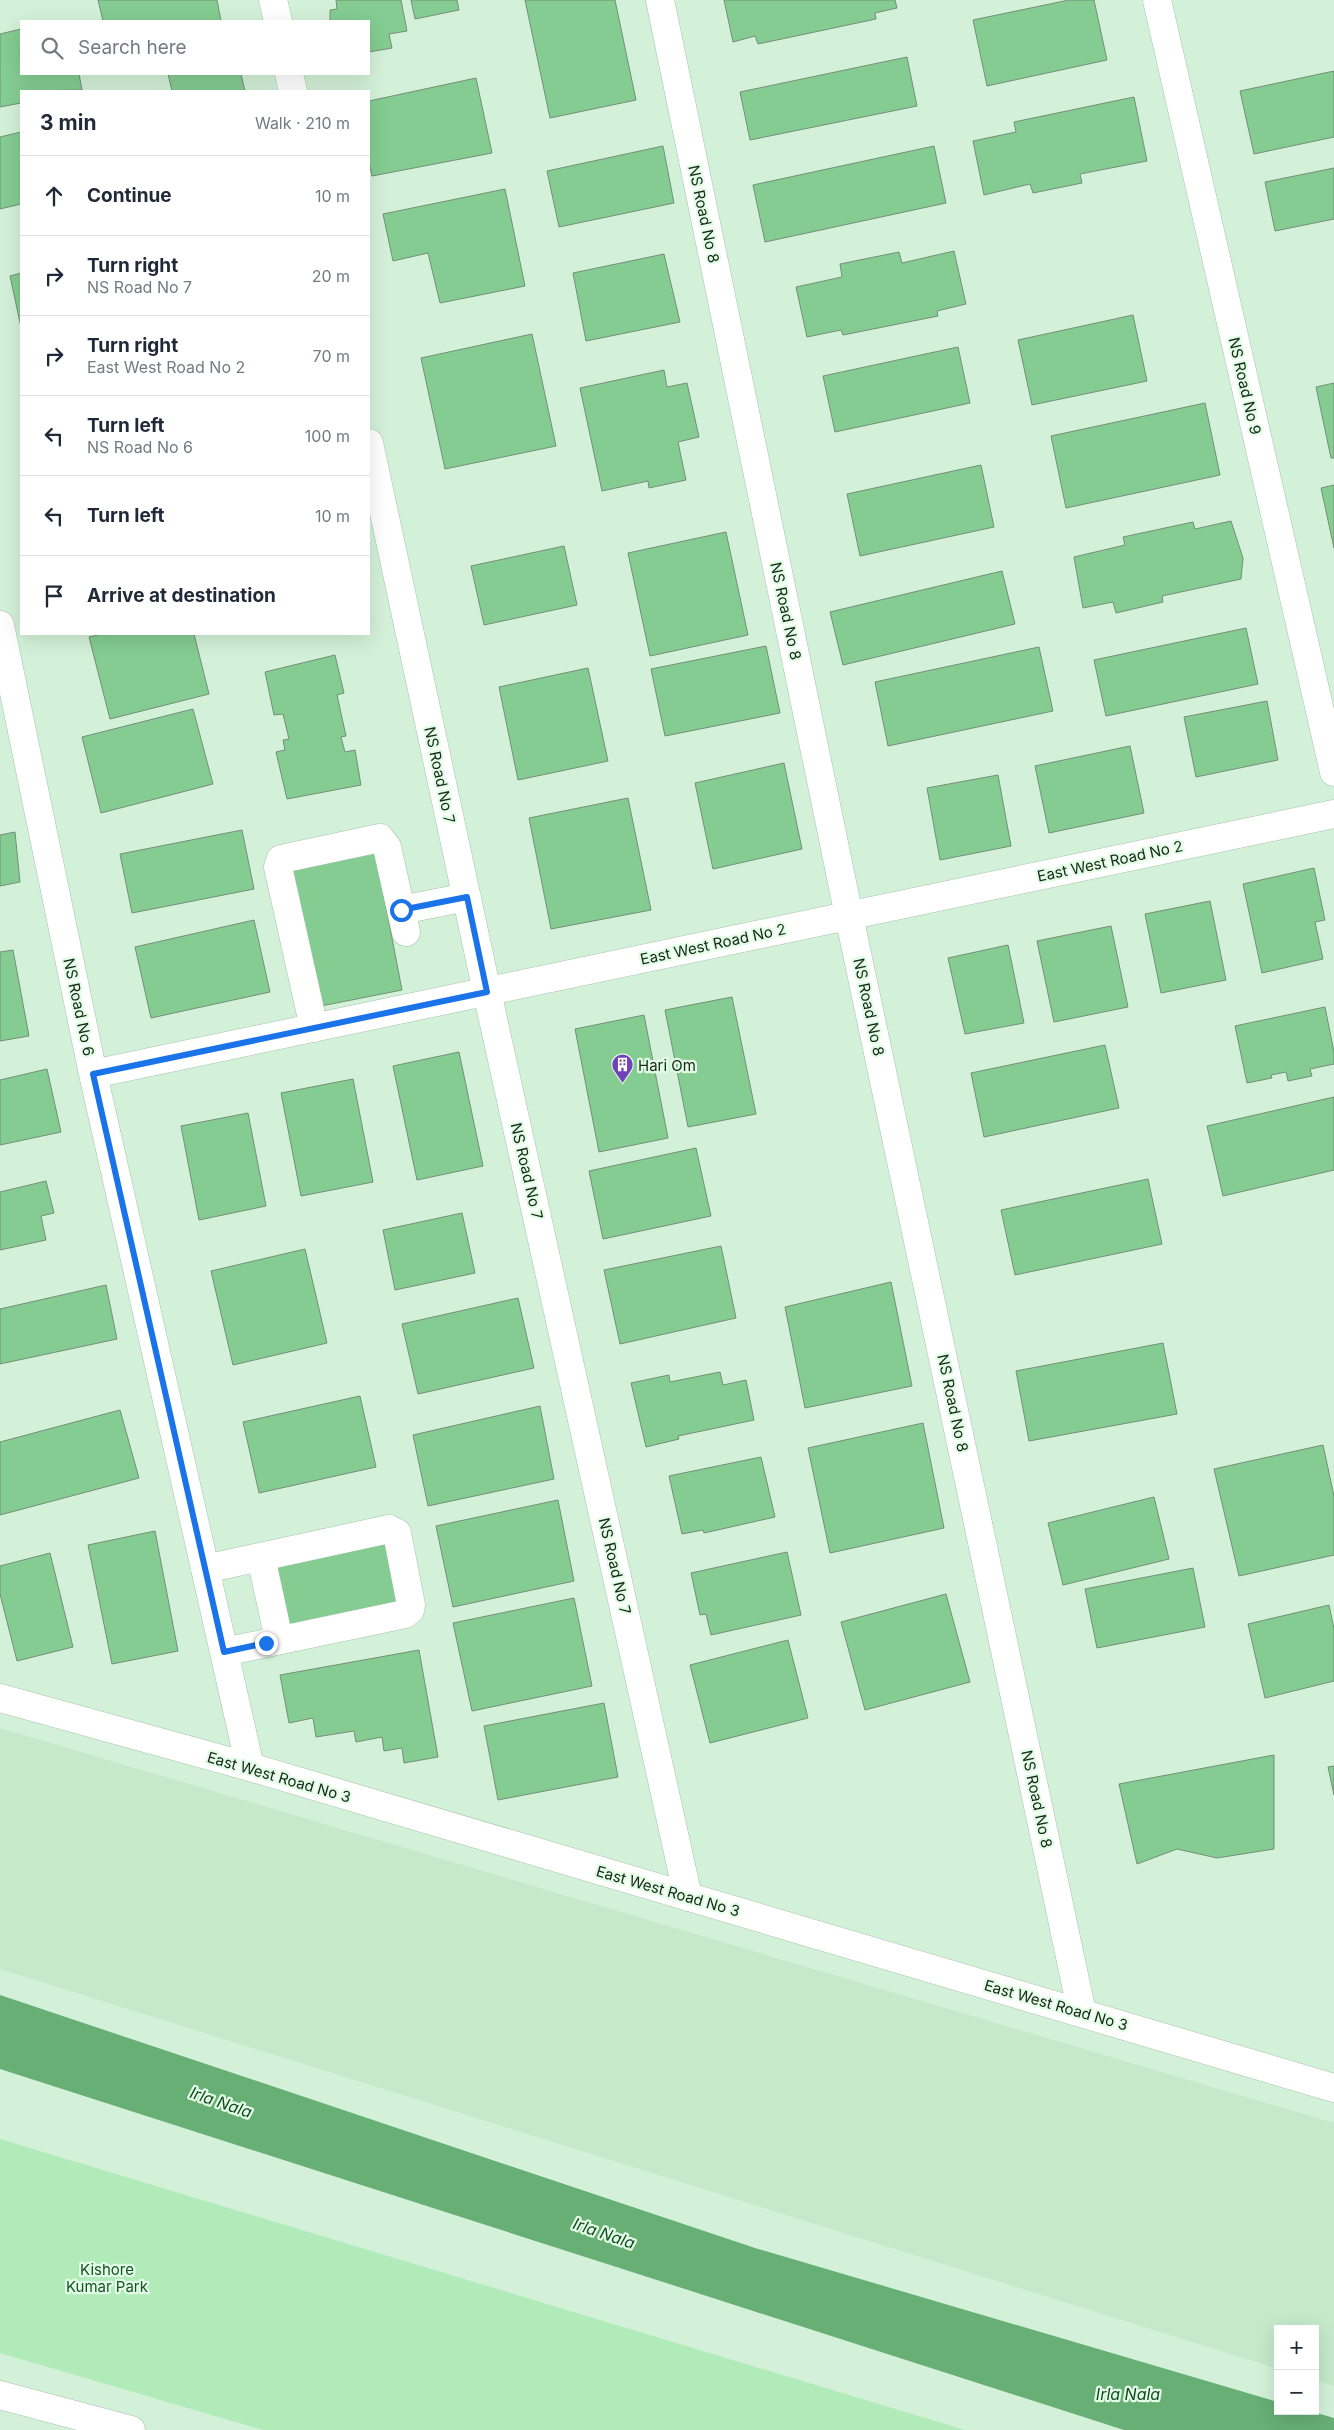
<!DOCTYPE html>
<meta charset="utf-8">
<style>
:root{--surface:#fff;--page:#f6f6f7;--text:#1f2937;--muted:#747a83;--line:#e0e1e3}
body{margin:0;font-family:Inter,sans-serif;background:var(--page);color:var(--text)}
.controls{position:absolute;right:15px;bottom:15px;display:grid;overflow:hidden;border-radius:0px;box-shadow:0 5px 20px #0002}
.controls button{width:45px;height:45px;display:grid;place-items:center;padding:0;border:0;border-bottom:1px solid var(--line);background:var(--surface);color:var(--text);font:25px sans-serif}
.stop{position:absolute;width:15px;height:15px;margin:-11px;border:4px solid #1a73e8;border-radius:50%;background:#fff}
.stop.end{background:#1a73e8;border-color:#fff;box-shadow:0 1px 5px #0008}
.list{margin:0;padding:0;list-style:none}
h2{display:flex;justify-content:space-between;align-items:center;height:65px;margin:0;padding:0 20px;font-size:21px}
h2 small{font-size:16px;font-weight:400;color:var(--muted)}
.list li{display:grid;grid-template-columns:32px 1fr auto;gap:15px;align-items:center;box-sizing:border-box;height:80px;padding:0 20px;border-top:1px solid var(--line)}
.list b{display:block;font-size:19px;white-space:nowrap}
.list p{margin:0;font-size:16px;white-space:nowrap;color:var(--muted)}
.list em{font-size:16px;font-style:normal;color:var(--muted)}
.icon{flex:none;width:28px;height:28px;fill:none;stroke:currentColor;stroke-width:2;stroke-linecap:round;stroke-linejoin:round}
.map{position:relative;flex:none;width:1334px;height:2430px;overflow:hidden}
.search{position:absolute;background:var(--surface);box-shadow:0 5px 20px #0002;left:20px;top:20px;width:350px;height:55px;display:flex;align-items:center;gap:12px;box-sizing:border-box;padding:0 18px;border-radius:0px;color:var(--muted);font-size:19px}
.panel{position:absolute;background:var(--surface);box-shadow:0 5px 20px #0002;left:20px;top:90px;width:350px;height:545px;border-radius:0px}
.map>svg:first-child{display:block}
.built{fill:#c5e9ca}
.green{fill:#b1ebba}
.water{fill:#67af75}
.building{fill:#84cc91;stroke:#748f78}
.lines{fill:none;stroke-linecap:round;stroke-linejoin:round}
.minor-casing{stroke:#a7c3ab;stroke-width:29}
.tertiary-casing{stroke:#a7c3ab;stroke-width:29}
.minor{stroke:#fff;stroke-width:28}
.tertiary{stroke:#fff;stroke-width:28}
.route{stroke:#1a73e8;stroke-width:6}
.labels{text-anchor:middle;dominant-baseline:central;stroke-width:4.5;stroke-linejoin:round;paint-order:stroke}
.street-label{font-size:15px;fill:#1a251c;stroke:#e1fee5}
.poi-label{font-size:15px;fill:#1a251c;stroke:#e1fee5;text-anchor:start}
.park-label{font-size:15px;fill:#1b4f29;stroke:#e1fee5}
.water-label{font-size:16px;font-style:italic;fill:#134722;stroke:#e1fee5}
</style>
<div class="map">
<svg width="1334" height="2430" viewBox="0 0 1334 2430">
<rect width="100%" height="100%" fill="#d3f1d8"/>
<path class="built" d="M0,1728L1334,2123V2386L1315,2380V2329H1278V2369L0,1969Z"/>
<path class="green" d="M0,2139L965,2430H263L0,2353Z"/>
<path class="water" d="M0,1995L755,2248L1278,2402V2411H1310L1334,2418V2430H1124L0,2069Z"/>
<path class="building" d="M98,0H217L221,21H103Z
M336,0H401L407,31L389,34L392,48L369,52V21H330V10L337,9Z
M411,0H457L459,10L415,19Z
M525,0H615L636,100L550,118Z
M724,0H895L897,8L875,13L876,19L758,44L755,36L733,42Z
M1069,0H1094L1107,60L987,86L973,20Z
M21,29V74H79L82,90L21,91V103L0,107V34Z
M907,57L917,106L750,140L740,92Z
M1334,71V137L1254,154L1240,91Z
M168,74H241L245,91H172Z
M476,78L492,153L372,176L369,162V101Z
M1134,97L1147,161L1080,174L1082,183L1033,193L1030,184L984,195L973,141L1016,132L1014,122Z
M21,132V204L0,209V137Z
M663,146L674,203L559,227L547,171Z
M934,146L946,203L765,242L753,185Z
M1334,168V219L1275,231L1265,182Z
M505,189L525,286L440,303L428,253L393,261L383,214Z
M954,251L966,304L937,311L938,316L843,335L841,330L807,337L796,287L842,277L840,264L899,252L902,263Z
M664,254L680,322L586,341L573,273Z
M21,273V327L10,276Z
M1133,315L1147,381L1032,405L1018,340Z
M532,334L556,446L445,469L421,358Z
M958,347L970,403L835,432L823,376Z
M664,370L667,387L687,383L699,437L678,442L686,480L649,488L648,481L602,491L580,388Z
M1334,383V458H1331L1316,387Z
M1205,403L1220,475L1066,508L1051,436Z
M981,465L994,527L860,556L847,494Z
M1334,485V548L1321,488Z
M1231,521L1243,558L1241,579L1162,596L1163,602L1116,613L1113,602L1083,608L1074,557L1125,545L1123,537L1193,522L1195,529Z
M726,532L748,635L650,656L628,553Z
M564,546L577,605L484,625L471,566Z
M1002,571L1015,624L843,665L830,612Z
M1246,628L1258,684L1106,716L1094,660Z
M102,634H194L209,694L110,719L89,637Z
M766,646L780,713L665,736L651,669Z
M1039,647L1053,711L888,746L875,682Z
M335,655L344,693L337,695L346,736L341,737L345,752L355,750L361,785L287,799L276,752L285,750L283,740L289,739L283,714L274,715L265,672Z
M588,668L608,761L518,780L499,687Z
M1267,701L1278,760L1196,777L1184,717Z
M193,709L213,784L101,813L82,737Z
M1130,746L1144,813L1049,833L1035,766Z
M784,763L802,849L713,869L695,783Z
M998,775L1011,846L940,860L927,788Z
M628,798L651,910L551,929L529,818Z
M242,830L254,889L132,913L120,854Z
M15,832L20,882L0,886V835Z
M375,850L402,990L316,1007L289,867Z
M1314,868L1325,920L1315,922L1323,959L1262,973L1243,884Z
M1210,901L1226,980L1161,993L1145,914Z
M254,920L270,992L151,1018L135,947Z
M1111,926L1128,1007L1054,1022L1037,941Z
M1008,945L1024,1023L965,1034L948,958Z
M13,950L29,1036L0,1041V952Z
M732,997L756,1114L688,1127L665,1010Z
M1325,1007L1334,1052V1064L1310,1069L1312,1076L1288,1081L1286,1072L1271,1075L1272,1078L1247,1083L1235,1026Z
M644,1015L668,1138L599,1152L575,1029Z
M1105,1045L1119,1108L984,1137L971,1073Z
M459,1052L483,1166L417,1180L393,1066Z
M47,1069L61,1132L0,1145V1080Z
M353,1079L373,1182L301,1196L281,1093Z
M1334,1097V1170L1223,1196L1207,1126Z
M248,1113L266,1206L199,1220L181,1126Z
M696,1148L711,1216L603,1239L589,1171Z
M1148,1179L1162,1244L1015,1275L1001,1210Z
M46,1181L54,1213L41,1216L46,1240L0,1250V1192Z
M462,1213L475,1273L395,1290L383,1230Z
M721,1246L736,1318L620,1344L604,1270Z
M305,1249L327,1343L233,1365L211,1271Z
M891,1282L912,1386L805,1408L785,1307Z
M106,1285L117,1339L0,1364V1309Z
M518,1298L534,1368L418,1394L402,1324Z
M1163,1343L1177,1414L1029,1441L1016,1371Z
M720,1372L723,1385L746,1380L754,1420L678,1436L679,1439L646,1447L631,1383L669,1375L670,1382Z
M360,1396L376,1467L259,1493L243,1422Z
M540,1406L554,1479L428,1506L413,1435Z
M120,1410L139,1478L0,1515V1442Z
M923,1423L944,1528L830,1553L808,1448Z
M1323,1445L1334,1496V1555L1239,1576L1214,1469Z
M761,1457L775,1517L704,1533L703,1530L682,1534L669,1476Z
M1154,1497L1169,1559L1063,1585L1048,1523Z
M558,1500L574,1581L453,1607L436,1526Z
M155,1531L178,1651L112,1664L88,1545Z
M388,1533L401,1604L287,1628L273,1558Z
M787,1552L801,1615L711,1635L706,1614L700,1615L691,1573Z
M50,1553L73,1647L17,1661L0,1594V1566Z
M1193,1568L1205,1627L1097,1648L1085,1589Z
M946,1594L970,1682L865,1710L841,1622Z
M574,1598L592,1686L472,1711L453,1623Z
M1329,1605L1334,1629V1681L1265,1698L1248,1624Z
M788,1640L808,1718L710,1743L690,1665Z
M419,1650L438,1757L404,1763L402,1748L384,1751L382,1737L356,1742L354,1731L316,1737L313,1718L289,1723L280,1675Z
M604,1703L618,1777L498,1800L484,1726Z
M1274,1755V1849L1217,1858L1177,1849L1137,1864L1119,1784Z
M1334,1766V1795L1328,1767Z"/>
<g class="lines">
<defs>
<path id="minor" d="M273,0L278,21
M660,0L849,916L1082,2013
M1157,0L1334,772
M289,74L293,91
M369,443L487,992L688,1897
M0,625L93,1074L250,1767
M401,910L467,897
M314,1028L278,867L281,859L380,838L387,847L406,932
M93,1074L1334,814
M261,1557L279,1640
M205,1569L389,1529L397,1533L411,1605L410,1610L405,1614L224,1652"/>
<path id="tertiary" d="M0,1698L250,1767L1334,2088
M0,2395L131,2430"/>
</defs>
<use href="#minor" class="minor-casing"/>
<use href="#tertiary" class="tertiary-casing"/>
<use href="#minor" class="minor"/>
<use href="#tertiary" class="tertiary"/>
</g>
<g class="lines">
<path class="route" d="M266,1643L224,1652L93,1074L487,992L467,897L401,910"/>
</g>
<defs>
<symbol id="building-pin" viewBox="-11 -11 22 30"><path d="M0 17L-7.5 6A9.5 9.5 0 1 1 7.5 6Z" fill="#7341b8" stroke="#e1fee5"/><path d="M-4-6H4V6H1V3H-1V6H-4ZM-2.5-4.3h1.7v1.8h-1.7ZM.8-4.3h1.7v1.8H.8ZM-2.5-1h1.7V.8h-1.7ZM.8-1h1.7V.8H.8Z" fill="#fff"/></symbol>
</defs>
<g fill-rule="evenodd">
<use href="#building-pin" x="610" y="1052" width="25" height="34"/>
</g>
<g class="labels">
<g class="street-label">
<text transform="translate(704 214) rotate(78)">NS Road No 8</text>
<text transform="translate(1245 386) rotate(77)">NS Road No 9</text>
<text transform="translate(786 611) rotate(78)">NS Road No 8</text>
<text transform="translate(440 775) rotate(78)">NS Road No 7</text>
<text transform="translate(1110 861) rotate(-12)">East West Road No 2</text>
<text transform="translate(713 944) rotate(-12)">East West Road No 2</text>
<text transform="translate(79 1007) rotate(78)">NS Road No 6</text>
<text transform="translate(869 1007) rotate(78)">NS Road No 8</text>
<text transform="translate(527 1171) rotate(77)">NS Road No 7</text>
<text transform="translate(953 1403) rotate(78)">NS Road No 8</text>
<text transform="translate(615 1566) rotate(77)">NS Road No 7</text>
<text transform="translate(279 1777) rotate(16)">East West Road No 3</text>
<text transform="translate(1037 1799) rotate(78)">NS Road No 8</text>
<text transform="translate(668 1891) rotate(16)">East West Road No 3</text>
<text transform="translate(1056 2005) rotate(16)">East West Road No 3</text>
</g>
<g class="poi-label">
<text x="638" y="1065">Hari Om</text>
</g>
<g class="park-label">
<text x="107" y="2269">Kishore<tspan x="107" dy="17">Kumar Park</tspan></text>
</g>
<g class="water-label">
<text transform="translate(221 2102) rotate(19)">Irla Nala</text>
<text transform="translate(604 2233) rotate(19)">Irla Nala</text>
<text x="1128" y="2394">Irla Nala</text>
</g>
</g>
</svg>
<div class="controls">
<button>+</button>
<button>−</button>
</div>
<div class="stop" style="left:401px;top:910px"></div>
<div class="stop end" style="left:266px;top:1643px"></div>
<div class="search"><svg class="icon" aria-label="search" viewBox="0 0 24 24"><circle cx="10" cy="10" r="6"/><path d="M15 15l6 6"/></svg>Search here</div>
<section class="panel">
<h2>3 min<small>Walk · 210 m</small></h2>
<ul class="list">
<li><svg class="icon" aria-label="ahead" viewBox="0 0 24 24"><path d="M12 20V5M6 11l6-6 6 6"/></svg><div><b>Continue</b></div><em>10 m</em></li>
<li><svg class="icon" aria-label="right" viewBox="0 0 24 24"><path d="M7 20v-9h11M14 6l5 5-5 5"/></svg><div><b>Turn right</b><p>NS Road No 7</p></div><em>20 m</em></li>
<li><svg class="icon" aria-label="right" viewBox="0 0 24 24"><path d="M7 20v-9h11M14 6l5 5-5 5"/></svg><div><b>Turn right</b><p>East West Road No 2</p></div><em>70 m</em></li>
<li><svg class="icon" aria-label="left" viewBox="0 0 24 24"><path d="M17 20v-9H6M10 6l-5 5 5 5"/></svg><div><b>Turn left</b><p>NS Road No 6</p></div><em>100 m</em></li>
<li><svg class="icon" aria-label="left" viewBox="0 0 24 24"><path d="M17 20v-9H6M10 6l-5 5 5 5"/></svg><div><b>Turn left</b></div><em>10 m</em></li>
<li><svg class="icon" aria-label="arrive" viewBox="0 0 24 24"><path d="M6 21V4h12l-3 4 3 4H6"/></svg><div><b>Arrive at destination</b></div></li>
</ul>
</section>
</div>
